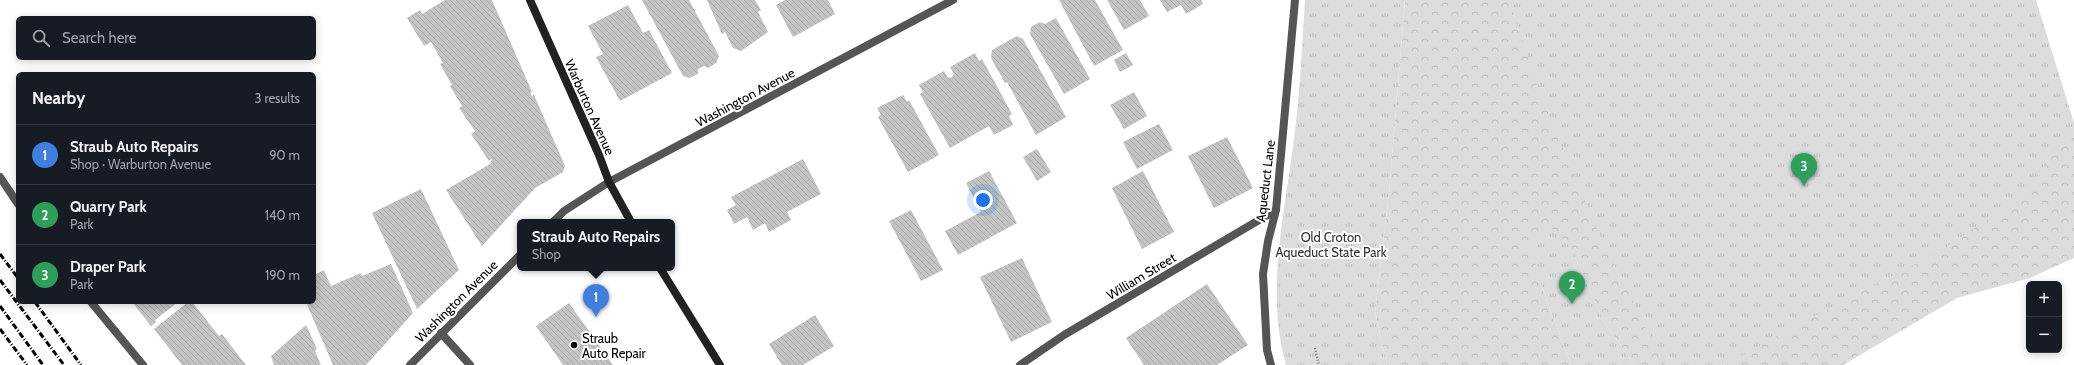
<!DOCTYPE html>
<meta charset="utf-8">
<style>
:root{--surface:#171b24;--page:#242831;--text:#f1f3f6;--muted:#9ea1a6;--line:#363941;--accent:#ea580c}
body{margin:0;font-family:Cabin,sans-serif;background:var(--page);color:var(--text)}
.controls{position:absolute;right:12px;bottom:12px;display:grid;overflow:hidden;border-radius:6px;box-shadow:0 2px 10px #0003}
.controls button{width:36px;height:36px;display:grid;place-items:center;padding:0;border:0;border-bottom:1px solid var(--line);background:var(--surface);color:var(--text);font:20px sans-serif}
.you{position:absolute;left:983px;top:200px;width:14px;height:14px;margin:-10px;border:3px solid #fff;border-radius:50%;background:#1a73e8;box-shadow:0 0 0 6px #1a73e833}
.badge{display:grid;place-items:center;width:26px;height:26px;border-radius:50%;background:var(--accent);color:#fff;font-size:13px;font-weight:700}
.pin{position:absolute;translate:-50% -33px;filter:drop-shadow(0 1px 2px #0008)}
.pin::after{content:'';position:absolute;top:21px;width:14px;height:12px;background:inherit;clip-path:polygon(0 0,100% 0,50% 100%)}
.popup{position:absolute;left:517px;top:219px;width:158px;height:52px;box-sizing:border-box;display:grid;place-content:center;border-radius:6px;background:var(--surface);filter:drop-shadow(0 1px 3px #0005);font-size:13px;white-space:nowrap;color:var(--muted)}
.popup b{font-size:15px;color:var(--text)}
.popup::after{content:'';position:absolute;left:50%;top:100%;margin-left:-8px;border:8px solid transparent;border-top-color:var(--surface)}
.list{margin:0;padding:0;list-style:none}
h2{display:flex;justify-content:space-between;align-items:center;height:52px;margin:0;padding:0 16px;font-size:17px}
h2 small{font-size:13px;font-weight:400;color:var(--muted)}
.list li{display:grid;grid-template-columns:26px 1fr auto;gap:12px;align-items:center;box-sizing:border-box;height:60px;padding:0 16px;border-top:1px solid var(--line)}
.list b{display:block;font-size:15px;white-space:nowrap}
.list p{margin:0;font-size:13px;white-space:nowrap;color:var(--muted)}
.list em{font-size:13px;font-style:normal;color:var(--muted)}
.icon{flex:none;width:22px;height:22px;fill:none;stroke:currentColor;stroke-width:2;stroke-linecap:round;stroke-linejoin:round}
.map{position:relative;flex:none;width:2074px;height:365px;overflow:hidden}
.search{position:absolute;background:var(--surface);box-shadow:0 2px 10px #0003;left:16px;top:16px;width:300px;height:44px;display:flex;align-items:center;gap:10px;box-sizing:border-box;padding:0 14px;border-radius:6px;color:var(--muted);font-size:15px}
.panel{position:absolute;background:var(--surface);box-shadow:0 2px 10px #0003;left:16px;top:72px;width:300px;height:232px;border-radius:6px}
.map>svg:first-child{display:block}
.forest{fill:url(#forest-crowns)}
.park{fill:url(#park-tufts)}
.building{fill:url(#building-back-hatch)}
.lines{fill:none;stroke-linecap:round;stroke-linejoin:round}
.path{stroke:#777;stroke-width:2.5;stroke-dasharray:1 2;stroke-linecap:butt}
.street{stroke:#555;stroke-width:8}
.secondary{stroke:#222;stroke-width:8}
.rail{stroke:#000;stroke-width:3;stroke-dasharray:6 2 1 2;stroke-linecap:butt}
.poi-dot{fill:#000;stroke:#fff;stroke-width:1.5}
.labels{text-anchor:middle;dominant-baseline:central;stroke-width:4;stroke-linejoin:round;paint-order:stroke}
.street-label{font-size:13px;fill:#000;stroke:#fff}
.park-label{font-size:13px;fill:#333;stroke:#fff}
.poi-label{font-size:13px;fill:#000;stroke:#fff;text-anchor:start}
</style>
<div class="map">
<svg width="2074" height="365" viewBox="0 0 2074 365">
<defs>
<pattern id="forest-crowns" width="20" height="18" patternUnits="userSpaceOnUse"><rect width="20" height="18" fill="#dcdcdc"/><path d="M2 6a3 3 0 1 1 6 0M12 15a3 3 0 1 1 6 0" fill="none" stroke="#bbb"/></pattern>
<pattern id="park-tufts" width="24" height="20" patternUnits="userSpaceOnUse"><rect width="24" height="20" fill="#dcdcdc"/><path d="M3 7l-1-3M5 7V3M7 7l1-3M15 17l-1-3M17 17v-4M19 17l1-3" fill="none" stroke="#bbb"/></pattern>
<pattern id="building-back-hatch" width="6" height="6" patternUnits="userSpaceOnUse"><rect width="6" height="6" fill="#c4c4c4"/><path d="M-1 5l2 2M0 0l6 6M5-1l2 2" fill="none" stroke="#a7a7a7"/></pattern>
</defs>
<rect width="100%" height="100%" fill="#fff"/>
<path class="forest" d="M1405,0H1602L2048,42L2074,124V258L2030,278L1957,298L1843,365H1634L1604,322L1571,247L1542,287L1571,365H1387L1375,312L1389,193Z"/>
<path class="park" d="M1305,0H1405L1389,193L1375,312L1387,365H1286C1265,292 1285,213 1294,139C1300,93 1302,46 1305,0Z
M1509,0H2036L2074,123L2042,170L2014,202L1937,253L1793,327L1725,365H1665L1602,241L1537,86Z
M1547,224L1571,247L1604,322L1634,365H1571L1542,287L1529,240Z"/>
<path class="building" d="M445,0H492L532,92L530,93L532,96L534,95L565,166L563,172L535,188L482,246L446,190L490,164L492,159L489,161L471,134L475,131L459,108L462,106L450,86L452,85L440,64L443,63L431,42L424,46L407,18L420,10L422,14Z
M642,0H689L719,56L716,63L708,68L704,66L698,69V74L689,78L683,76Z
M707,0H755L761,10L758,12L768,32L741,51L733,48L725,32L722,34Z
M785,0H828L835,14L793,37L776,5Z
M1059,0H1095L1123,50L1094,66Z
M1107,0H1140L1149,16L1124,30Z
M1160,0H1201L1203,4L1186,14L1181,5L1167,12Z
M628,5L643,33L649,30L672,73L620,101L596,57L603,54L588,26Z
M1056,18L1090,79L1064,94L1030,34L1031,27L1040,22L1045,24Z
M1017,36L1023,39L1066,117L1036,135L1007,82L1005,83L991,58L992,50Z
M975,53L979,61L982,59L1012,114L1009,116L1013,125L994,135L989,126L950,148L920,94L923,92L919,85L944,71L948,78L952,77L954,74L950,67Z
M1126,53L1133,65L1120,72L1114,60Z
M1134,92L1147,116L1124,129L1110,105Z
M903,95L907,102L909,100L939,155L908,172L878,117L881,115L877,108Z
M1159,124L1173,150L1137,169L1123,142Z
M1227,137L1253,188L1214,208L1188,156Z
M1037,149L1051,172L1037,181L1023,157Z
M803,159L821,194L787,212L791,220L769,232L765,223L753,230L747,217L734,224L727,210L736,205L731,197Z
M989,171L1017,223L958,255L945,231L981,212L966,183Z
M1143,171L1174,232L1142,249L1112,188Z
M421,189L459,270L417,309L372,213Z
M911,210L943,270L921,281L889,221Z
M1022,258L1052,322L1011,342L980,277Z
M391,264L413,313L366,365H333L306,302H314V275L324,270L331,286L361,273L362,276Z
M1207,284L1248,345L1217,365H1144L1126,338Z
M132,302H178L155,320L156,322L151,326Z
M188,302H192L219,336L222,334L246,365H182L154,329Z
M569,303L613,365H563L536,326Z
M815,315L834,346L803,365H782L769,344Z
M306,325L317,349L315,351L321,365H274L271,356Z"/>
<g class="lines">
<path class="path" d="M1315,348L1319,365"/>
<path class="street" d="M0,177L18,204
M553,222L564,211L609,182L953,0
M91,302L143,365
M441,333L470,365
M410,365L520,255
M1020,365L1064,335L1276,210
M1271,365L1267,350L1263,274L1268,241L1276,210L1295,0"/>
<path class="secondary" d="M530,0L599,155L609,182L631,222
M660,268L720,365"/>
<path class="rail" d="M0,254L18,278
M0,280L64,365
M35,302L81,365
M0,306L43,365
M0,329L27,365"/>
</g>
<circle class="poi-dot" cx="574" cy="345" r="4"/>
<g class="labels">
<g class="street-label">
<text transform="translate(745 97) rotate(-28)">Washington Avenue</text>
<text transform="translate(590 107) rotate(66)">Warburton Avenue</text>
<text transform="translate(1265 181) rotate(-83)">Aqueduct Lane</text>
<text transform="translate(1141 276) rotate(-31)">William Street</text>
<text transform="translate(456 301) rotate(-45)">Washington Avenue</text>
</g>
<g class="park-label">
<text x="1331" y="237">Old Croton<tspan x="1331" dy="15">Aqueduct State Park</tspan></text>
</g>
<g class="poi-label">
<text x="582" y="338">Straub<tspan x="582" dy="15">Auto Repair</tspan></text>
</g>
</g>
</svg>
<div class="controls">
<button>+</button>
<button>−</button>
</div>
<div class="you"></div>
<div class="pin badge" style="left:596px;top:317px;background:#3f7fe0">1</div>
<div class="popup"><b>Straub Auto Repairs</b>Shop</div>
<div class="pin badge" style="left:1572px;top:304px;background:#2e9e5b">2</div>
<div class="pin badge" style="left:1804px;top:186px;background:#2e9e5b">3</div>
<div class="search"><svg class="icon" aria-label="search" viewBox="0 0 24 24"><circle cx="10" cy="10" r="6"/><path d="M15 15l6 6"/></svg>Search here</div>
<section class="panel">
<h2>Nearby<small>3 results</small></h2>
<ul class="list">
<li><span class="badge" style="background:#3f7fe0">1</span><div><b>Straub Auto Repairs</b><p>Shop · Warburton Avenue</p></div><em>90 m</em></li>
<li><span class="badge" style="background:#2e9e5b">2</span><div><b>Quarry Park</b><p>Park</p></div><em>140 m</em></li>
<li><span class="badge" style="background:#2e9e5b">3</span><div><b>Draper Park</b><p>Park</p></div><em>190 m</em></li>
</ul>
</section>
</div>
